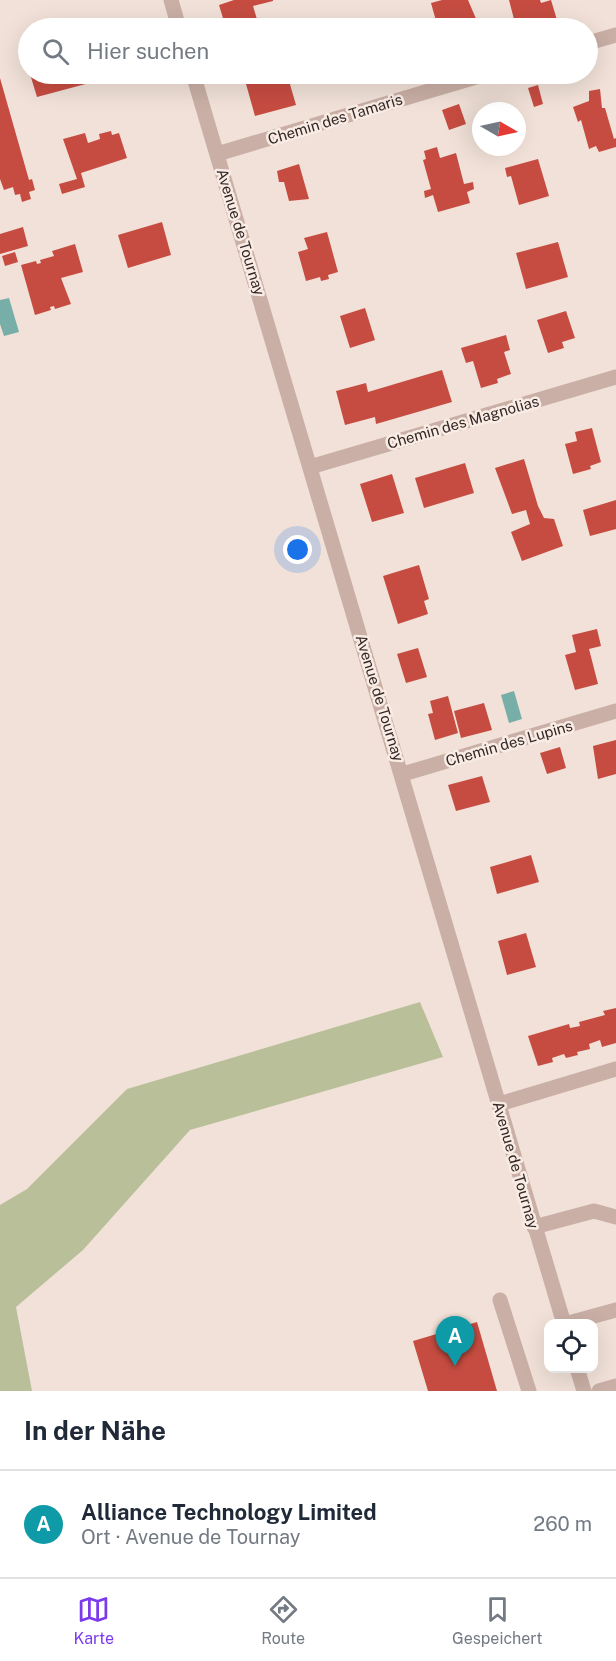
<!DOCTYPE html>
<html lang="de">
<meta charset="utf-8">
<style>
:root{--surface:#fff;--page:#f6f6f7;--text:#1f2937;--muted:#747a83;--line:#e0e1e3;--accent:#7c3aed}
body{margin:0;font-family:"Public Sans",sans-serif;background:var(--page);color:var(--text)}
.controls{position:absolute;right:18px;bottom:18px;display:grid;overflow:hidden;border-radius:12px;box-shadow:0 6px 24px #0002}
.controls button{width:54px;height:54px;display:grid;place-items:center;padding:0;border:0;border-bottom:2px solid var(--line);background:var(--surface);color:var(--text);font:30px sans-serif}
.compass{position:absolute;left:472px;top:102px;width:54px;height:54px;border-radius:50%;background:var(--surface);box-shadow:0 6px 24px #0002;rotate:99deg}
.you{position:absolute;left:298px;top:550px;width:21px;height:21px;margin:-15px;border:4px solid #fff;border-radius:50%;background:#1a73e8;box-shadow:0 0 0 9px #1a73e833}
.badge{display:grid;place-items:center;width:39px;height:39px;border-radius:50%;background:var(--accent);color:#fff;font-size:20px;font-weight:700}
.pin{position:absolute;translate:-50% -50px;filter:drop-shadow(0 2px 3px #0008)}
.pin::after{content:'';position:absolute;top:32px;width:21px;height:18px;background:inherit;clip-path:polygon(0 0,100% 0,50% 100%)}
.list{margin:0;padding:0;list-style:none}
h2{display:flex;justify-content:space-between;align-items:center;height:78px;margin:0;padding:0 24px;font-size:26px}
h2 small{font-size:20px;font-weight:400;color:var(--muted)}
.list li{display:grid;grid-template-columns:39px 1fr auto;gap:18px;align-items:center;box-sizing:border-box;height:108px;padding:0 24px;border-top:2px solid var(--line)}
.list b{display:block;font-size:22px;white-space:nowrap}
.list p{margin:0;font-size:20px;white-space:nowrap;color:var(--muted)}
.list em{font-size:20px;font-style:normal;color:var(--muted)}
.icon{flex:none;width:33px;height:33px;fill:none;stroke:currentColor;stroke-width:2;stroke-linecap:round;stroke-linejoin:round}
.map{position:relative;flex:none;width:616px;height:1391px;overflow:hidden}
.search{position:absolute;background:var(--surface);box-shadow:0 6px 24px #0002;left:18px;right:18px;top:18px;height:66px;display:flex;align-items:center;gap:15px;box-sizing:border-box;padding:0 21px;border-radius:33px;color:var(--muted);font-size:22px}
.sheet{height:186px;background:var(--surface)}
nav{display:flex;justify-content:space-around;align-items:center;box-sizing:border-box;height:84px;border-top:2px solid var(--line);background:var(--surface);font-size:16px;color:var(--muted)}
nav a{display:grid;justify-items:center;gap:3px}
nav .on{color:var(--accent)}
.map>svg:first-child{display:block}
.green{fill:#b9c099}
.water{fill:#77aea7}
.building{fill:#c64c41}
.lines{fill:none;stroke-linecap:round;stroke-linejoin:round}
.minor{stroke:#c9afa5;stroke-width:15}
.labels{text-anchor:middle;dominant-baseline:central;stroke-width:5;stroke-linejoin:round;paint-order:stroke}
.street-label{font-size:15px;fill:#342826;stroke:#f9ece5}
</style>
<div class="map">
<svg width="616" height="1391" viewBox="0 0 616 1391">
<rect width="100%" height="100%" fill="#f1e1d8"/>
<path class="green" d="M420,1002L443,1057L190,1130L83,1250L16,1307L32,1391H0V1205L27,1189L127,1089Z"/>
<path class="water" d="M9,298L19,332L4,336L0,324V300Z
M514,691L522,719L509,723L501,695Z"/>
<path class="building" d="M234,0H273V1L253,6L259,26L226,28L219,5Z
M442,0H468L480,28H438L431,3Z
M509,0H540L541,3L551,0L557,20L544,23L543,19L516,27Z
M396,18L399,28H363Z
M30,74H123L37,97Z
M287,74L296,105L255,116L246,84Z
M0,78L29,180L32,179L35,190L29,192L31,199L22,202L20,194L15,195L13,187L4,190L0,179Z
M538,85L543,104L534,107L528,88Z
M600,89L602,108H605L614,139L616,138V147L599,152L596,146L589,149L581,120L578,122L573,107L589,101V91Z
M459,104L466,124L449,130L442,110Z
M111,131L112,135L119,133L127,158L81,173L85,187L62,194L59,184L77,179L63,139L85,133L88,143L100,139L99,134Z
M437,147L440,158L456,153L464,184L473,182L474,189L467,192L470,203L438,212L433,195L425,198L424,191L431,189L423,160L426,159L424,151Z
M538,159L549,196L519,205L511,176L507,177L505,168Z
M299,164L309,199L289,201L284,182H279L277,171Z
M162,222L171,255L128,268L118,235Z
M23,227L28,246L0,254V234Z
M327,232L338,272L328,275L329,279L321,281L320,277L306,281L298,252L308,249L304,238Z
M558,242L568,277L526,289L516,253Z
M75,244L83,272L61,278L71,304L55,309L54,306L50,307L51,310L35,315L21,265L36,261L37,264L41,263L40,260L54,256L52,251Z
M15,252L18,262L5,266L2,256Z
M365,308L375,340L350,348L340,316Z
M566,311L575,338L562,342L564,348L548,353L537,320Z
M506,335L510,350L504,352L511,374L497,379L498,383L481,388L473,361L466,363L461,348Z
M442,370L452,402L376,424L375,417L345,425L336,391L366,383L368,392Z
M592,428L601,462L590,466L591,469L573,474L565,444L577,441L575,432Z
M524,459L538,506L544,518L554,519L563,546L522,561L511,532L530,524L526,510L512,514L495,468Z
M465,463L474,493L424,508L415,478Z
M392,474L404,513L372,522L360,484Z
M616,500V529L590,536L583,510Z
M419,565L429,599L424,601L428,614L398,624L383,576Z
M597,629L601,646L589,649L598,684L575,690L565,655L576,652L572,635Z
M418,648L427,677L406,683L397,654Z
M448,696L458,733L435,740L428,714L433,713L430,701Z
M484,703L492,730L461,738L454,711Z
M616,740V774L598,779L593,746Z
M560,747L566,768L547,774L540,753Z
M482,776L490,802L456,811L448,785Z
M531,855L539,882L497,894L490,867Z
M526,933L536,967L507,975L498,941Z
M616,1008V1043L602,1047L600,1040L589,1044L590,1049L577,1052L578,1055L566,1058L564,1054L552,1058L553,1062L538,1066L528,1036L569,1024L570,1028L580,1026L579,1022L605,1015L603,1011Z
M477,1322L497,1391H428L413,1341Z"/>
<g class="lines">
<path class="minor" d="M171,0L179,28
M588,43L616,35
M193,74L564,1324
M217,154L486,74
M310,467L616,377
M403,774L616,711
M499,1104L616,1069
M534,1227L594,1211L616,1217
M500,1300L529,1391
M565,1324L616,1310
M577,1368L584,1391
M599,1391L616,1386"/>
</g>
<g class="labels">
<g class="street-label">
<text transform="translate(335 119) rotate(-17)">Chemin des Tamaris</text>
<text transform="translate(241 232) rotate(73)">Avenue de Tournay</text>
<text transform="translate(463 422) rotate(-16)">Chemin des Magnolias</text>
<text transform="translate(380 698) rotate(73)">Avenue de Tournay</text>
<text transform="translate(509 743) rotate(-16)">Chemin des Lupins</text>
<text transform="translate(516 1165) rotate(74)">Avenue de Tournay</text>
</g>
</g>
</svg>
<div class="controls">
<button><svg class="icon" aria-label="locate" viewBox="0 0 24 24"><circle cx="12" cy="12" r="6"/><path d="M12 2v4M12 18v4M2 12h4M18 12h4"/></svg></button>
</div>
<svg class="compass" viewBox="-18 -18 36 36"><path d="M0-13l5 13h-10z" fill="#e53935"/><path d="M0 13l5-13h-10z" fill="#747a83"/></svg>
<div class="you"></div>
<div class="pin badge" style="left:455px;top:1366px;background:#0f9aa8">A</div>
<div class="search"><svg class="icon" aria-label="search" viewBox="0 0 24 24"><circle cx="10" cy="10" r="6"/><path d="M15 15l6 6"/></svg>Hier suchen</div>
</div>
<section class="sheet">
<h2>In der Nähe<small></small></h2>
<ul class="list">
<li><span class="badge" style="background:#0f9aa8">A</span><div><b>Alliance Technology Limited</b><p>Ort · Avenue de Tournay</p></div><em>260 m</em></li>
</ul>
</section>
<nav>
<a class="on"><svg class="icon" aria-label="map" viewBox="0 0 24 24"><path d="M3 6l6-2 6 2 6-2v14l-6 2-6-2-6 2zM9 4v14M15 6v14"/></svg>Karte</a>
<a><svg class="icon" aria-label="directions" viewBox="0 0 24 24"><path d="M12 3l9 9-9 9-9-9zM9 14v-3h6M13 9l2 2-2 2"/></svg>Route</a>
<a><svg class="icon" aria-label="saved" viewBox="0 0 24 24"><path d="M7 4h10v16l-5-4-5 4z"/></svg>Gespeichert</a>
</nav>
